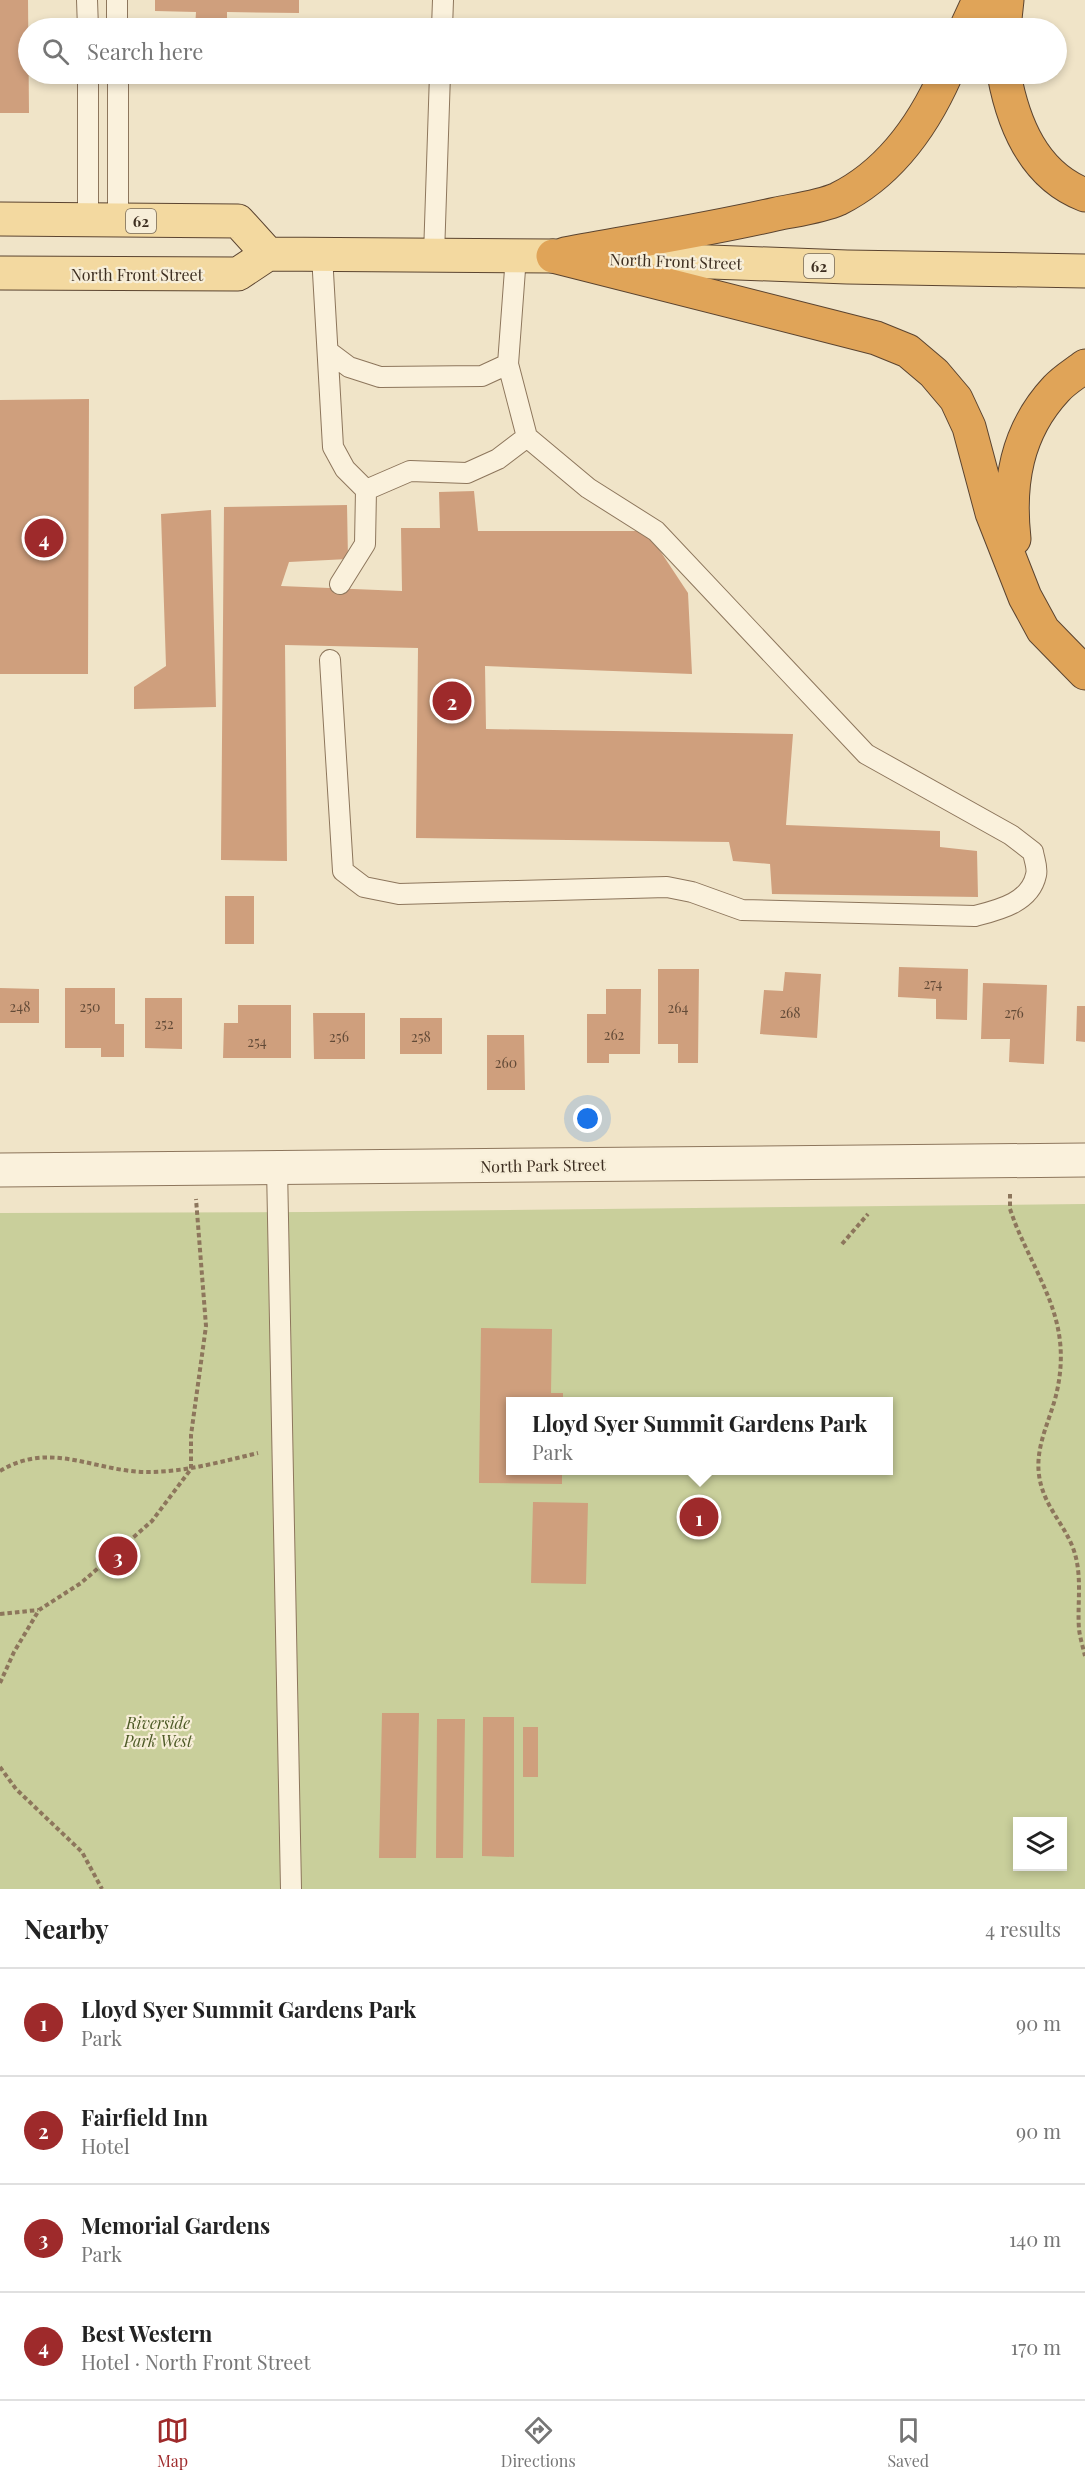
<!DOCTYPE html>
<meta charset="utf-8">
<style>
:root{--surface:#fff;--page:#f2f2f2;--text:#222;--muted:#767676;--line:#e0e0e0;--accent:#9e2a2b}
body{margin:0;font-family:"Playfair Display",serif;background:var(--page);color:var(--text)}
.controls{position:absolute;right:18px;bottom:18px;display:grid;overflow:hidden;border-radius:0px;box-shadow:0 3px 9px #0003}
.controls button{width:54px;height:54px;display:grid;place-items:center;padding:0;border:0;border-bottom:2px solid var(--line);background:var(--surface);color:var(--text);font:30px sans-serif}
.you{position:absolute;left:588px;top:1119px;width:21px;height:21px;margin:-15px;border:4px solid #fff;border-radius:50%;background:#1a73e8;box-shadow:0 0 0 9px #1a73e833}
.badge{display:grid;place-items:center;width:39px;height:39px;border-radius:50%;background:var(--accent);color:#fff;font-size:20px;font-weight:700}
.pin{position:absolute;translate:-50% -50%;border:3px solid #fff;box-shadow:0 2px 6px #0006}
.popup{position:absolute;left:506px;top:1397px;width:387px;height:78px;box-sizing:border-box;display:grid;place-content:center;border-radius:0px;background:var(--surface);filter:drop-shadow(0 2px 4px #0005);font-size:20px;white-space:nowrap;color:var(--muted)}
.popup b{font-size:22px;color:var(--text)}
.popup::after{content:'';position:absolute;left:50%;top:100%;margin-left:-12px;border:12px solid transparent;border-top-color:var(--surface)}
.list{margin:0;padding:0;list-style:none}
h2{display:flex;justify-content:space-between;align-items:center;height:78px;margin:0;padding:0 24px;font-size:26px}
h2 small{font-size:20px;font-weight:400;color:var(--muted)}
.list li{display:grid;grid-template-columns:39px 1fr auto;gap:18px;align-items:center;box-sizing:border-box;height:108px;padding:0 24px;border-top:2px solid var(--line)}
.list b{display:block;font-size:22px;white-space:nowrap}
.list p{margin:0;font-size:20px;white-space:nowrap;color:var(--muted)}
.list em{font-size:20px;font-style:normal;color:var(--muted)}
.icon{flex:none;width:33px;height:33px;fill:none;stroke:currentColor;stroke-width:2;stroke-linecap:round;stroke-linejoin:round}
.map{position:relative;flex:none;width:1085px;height:1889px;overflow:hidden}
.search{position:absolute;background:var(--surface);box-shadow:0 3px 9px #0003;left:18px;right:18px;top:18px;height:66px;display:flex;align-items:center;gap:15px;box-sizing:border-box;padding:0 21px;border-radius:33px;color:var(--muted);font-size:22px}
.sheet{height:510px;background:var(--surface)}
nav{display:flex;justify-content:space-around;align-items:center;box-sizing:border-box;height:84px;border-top:2px solid var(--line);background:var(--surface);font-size:16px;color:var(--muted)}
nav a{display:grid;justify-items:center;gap:3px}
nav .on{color:var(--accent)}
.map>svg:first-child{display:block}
.green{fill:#c9cf9b;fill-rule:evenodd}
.building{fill:#cf9f7d}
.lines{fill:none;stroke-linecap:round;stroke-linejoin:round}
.lane-casing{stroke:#8d765c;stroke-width:22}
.street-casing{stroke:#8d765c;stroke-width:35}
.primary-casing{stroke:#5b4430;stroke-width:35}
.highway-casing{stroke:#5b4430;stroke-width:35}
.path{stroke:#8d765c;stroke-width:4;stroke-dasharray:4.5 3;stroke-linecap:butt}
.lane{stroke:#faf1dc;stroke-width:20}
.street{stroke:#faf1dc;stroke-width:33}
.primary{stroke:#f3d9a0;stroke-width:33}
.highway{stroke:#e0a458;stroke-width:33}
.labels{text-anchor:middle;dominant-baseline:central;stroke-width:4.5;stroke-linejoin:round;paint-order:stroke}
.number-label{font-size:14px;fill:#624a37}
.shield{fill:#f7eed8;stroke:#756857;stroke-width:1.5}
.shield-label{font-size:15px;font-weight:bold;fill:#3d2e20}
.street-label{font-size:16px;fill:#3d2e20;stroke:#f7eed8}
.park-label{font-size:16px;font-style:italic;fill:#4d5a26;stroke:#f7eed8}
</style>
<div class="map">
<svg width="1085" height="1889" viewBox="0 0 1085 1889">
<rect width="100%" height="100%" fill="#f0e4c8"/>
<path class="green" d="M1085,1204V1889H0V1213L311,1212ZM510,1402H888V1470H510ZM1018,1822H1062V1866H1018Z"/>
<path class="building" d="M0,0H28L29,113H0Z
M155,0H299V13L227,12V28H195L196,12L155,11Z
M89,399L88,674H0V400Z
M474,491L478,531H647L688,593L692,674L485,666L486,729L793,734L786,825L940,831V847L977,851L978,897L772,894L770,864L733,861L729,842L416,838L418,648L285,645L287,861L221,860L224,507L347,505L348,559L289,562L281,586L402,591L401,528H440L439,492Z
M211,510L216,707L134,709V687L166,666L161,514Z
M225,896H254V944H225Z
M899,967L968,969L967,1020L936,1019V999L898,997Z
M658,969H699L698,1063H678V1044H658Z
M785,972L821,974L817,1038L760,1034L764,990L783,991Z
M983,983L1047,985L1044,1064L1009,1062L1010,1039H981Z
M0,988L39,989V1023H0Z
M65,988H115V1024H124V1057H101V1048H65Z
M606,989H641L640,1054H609V1063H587V1014H606Z
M145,998H182V1049L145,1048Z
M238,1005H291V1058H223L224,1023H238Z
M1077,1006H1085V1042L1076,1041Z
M313,1013H365V1059H314Z
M400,1018H442V1054H400Z
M487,1035H524L525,1090H487Z
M481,1328L552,1329L551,1393H563V1402H510V1470H562V1484L479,1483Z
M533,1502L588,1503L586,1584L531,1583Z
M382,1713H419L416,1858H379Z
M483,1717H514V1857L482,1856Z
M437,1719H465L463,1858H436Z
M523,1727H538V1777H523Z"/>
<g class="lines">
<defs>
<path id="lane" d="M87,0L88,28
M117,0V28
M442,28L443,0
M88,74V220
M118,220V74
M322,255L333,447L345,469L366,490L365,544L340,584
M434,255L440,74
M329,352L349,367L380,377L482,376L508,364
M366,490L410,471L467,473L498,459L527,437
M330,660L343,871L364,887L399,894L667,887L692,892L742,910L975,916C998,910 1030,903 1036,875C1038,868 1034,859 1033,852L1011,835L866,754L656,531L588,488L527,437L508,364L516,256
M277,1167L291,1889"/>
<path id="street" d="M0,1170L1085,1160"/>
<path id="primary" d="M0,219L238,221L268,254
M0,273L238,274L268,254L553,256L847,267L1085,271"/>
<path id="highway" d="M966,28L979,0
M1004,28L1007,0
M1004,74C1013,123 1033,175 1085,195
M565,254C635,241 706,230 776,214C795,210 820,207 838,199C890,173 923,126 946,74
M553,256L829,326L876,338L908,351L934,373L956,399L969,427L992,513L1025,597L1043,630L1085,673
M1014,539C1008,484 1016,432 1056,389C1064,380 1076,373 1085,366"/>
</defs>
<use href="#lane" class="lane-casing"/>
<use href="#street" class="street-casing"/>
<use href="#primary" class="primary-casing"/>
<use href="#highway" class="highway-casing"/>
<path class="path" d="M1010,1194V1209L1015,1223C1040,1284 1072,1322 1057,1391C1051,1419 1035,1445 1039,1475C1043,1505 1063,1522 1073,1548C1083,1575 1077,1602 1079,1629C1080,1638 1083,1647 1085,1656
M842,1244L868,1214
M0,1471C53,1439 97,1474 153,1472C189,1471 224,1461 258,1453
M0,1614L38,1610
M0,1683L14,1652L39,1610L81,1583L152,1521L191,1469V1435L206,1326L196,1199
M0,1767L16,1789L82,1852L102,1889"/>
<use href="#lane" class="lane"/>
<use href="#street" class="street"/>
<use href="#primary" class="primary"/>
<use href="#highway" class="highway"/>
</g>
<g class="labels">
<g class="number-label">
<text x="933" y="983">274</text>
<text x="20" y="1006">248</text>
<text x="90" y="1006">250</text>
<text x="678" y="1007">264</text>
<text x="790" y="1012">268</text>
<text x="1014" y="1012">276</text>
<text x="164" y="1023">252</text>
<text x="614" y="1034">262</text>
<text x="339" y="1036">256</text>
<text x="421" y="1036">258</text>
<text x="257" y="1041">254</text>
<text x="506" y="1062">260</text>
</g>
<g class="shield">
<rect x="126" y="209" width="30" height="24" rx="4.5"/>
<rect x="804" y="254" width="30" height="24" rx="4.5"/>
</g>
<g class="shield-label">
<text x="141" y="221">62</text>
<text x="819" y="266">62</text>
</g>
<g class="street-label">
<text transform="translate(676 261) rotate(2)">North Front Street</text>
<text x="137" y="274">North Front Street</text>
<text transform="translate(543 1165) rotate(-1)">North Park Street</text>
</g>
<g class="park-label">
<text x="158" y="1722">Riverside<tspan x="158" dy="18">Park West</tspan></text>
</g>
</g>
</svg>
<div class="controls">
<button><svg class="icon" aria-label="layers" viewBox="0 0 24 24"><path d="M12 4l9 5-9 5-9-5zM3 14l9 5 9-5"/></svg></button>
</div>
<div class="you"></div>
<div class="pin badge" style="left:699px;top:1517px">1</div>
<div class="popup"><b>Lloyd Syer Summit Gardens Park</b>Park</div>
<div class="pin badge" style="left:452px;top:701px">2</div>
<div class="pin badge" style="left:118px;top:1556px">3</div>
<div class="pin badge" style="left:44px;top:538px">4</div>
<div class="search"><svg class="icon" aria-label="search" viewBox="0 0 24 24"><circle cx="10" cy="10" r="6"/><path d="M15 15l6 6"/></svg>Search here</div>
</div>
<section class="sheet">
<h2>Nearby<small>4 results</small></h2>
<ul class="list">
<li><span class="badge">1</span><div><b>Lloyd Syer Summit Gardens Park</b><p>Park</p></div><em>90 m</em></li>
<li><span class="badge">2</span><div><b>Fairfield Inn</b><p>Hotel</p></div><em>90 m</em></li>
<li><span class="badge">3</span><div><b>Memorial Gardens</b><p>Park</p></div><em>140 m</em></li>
<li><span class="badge">4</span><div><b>Best Western</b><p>Hotel · North Front Street</p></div><em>170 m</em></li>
</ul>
</section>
<nav>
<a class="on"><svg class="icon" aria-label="map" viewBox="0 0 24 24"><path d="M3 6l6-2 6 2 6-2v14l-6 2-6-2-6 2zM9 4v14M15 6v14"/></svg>Map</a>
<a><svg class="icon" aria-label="directions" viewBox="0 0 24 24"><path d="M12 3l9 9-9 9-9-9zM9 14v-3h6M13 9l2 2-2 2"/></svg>Directions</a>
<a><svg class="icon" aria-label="saved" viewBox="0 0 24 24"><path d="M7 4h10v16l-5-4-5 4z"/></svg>Saved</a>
</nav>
